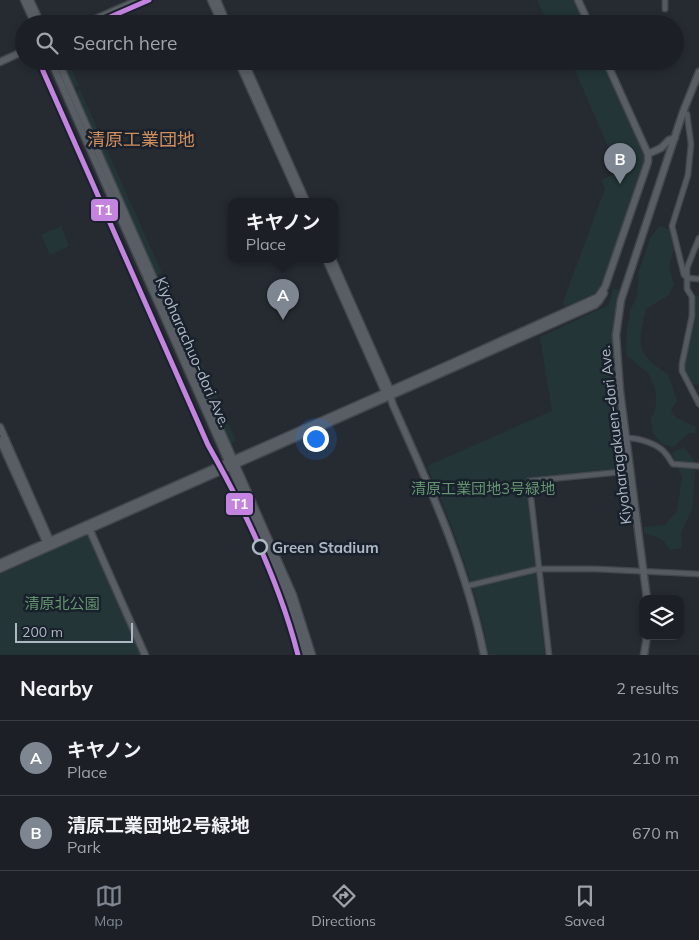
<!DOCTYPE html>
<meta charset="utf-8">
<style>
:root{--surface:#1c2026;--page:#25282e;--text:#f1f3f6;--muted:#a0a3a7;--line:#3a3e43;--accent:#7e8691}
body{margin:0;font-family:Mulish,"Noto Sans JP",sans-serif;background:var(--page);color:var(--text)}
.controls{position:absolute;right:15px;bottom:15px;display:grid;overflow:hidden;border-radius:10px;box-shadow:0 2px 8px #0003}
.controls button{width:45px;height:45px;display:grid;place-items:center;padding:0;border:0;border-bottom:1px solid var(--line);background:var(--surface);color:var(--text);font:25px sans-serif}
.scale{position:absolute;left:15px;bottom:12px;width:118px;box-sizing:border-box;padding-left:5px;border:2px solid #aeb7c4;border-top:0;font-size:14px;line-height:18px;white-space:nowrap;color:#aeb7c4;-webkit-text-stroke:4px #19212c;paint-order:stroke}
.you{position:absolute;left:315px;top:438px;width:18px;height:18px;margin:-12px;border:4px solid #fff;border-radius:50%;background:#1a73e8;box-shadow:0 0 0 8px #1a73e833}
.badge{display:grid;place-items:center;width:32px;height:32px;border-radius:50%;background:var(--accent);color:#fff;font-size:16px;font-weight:700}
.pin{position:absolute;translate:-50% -41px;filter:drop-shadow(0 1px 2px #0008)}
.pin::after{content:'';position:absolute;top:26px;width:18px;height:15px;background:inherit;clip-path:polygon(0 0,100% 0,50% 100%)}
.popup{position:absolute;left:228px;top:198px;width:110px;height:65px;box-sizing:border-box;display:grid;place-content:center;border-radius:10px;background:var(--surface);filter:drop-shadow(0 1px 4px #0005);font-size:16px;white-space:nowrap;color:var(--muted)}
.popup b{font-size:19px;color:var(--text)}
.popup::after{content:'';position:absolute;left:50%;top:100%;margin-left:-10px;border:10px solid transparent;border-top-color:var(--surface)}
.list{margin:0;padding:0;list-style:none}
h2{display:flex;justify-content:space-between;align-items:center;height:65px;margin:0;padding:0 20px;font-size:21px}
h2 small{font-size:16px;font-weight:400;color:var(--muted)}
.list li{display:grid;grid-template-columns:32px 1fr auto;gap:15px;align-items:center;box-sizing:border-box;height:75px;padding:0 20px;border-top:1px solid var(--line)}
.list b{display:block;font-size:19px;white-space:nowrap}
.list p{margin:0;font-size:16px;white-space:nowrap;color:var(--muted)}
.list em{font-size:16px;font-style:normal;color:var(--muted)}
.icon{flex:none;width:28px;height:28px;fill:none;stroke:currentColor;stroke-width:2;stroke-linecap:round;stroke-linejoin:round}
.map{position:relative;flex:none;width:699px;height:655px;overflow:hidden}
.search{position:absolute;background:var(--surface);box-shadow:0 2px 8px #0003;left:15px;right:15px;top:15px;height:55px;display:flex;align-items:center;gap:12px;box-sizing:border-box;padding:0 18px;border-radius:28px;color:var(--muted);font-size:19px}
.sheet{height:215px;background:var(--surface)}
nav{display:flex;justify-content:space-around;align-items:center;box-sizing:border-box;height:70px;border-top:1px solid var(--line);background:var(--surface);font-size:14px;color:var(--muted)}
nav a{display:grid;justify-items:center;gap:2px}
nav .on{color:var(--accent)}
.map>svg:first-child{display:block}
.green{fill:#233537}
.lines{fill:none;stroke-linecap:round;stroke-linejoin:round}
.street-casing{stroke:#43474c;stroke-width:7}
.secondary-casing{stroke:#43474c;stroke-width:9}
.street{stroke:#555960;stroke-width:4.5}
.secondary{stroke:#595e65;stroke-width:6}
.tram{stroke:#595d64;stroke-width:1}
.tram-1-casing{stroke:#19212c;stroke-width:9}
.tram-1{stroke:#c483df;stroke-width:5}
.stop-dot{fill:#19212c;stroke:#aeb7c4;stroke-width:2.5}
.labels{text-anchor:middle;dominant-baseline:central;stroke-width:5;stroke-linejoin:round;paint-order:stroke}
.street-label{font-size:15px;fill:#aeb7c4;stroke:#19212c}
.park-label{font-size:15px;fill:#669470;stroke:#19212c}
.stop-label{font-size:15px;font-weight:bold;fill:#aeb7c4;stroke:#19212c;text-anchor:start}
.quarter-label{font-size:18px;fill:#d18e5d;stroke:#19212c}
.line-badge{stroke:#19212c;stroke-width:2}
.badge-label{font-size:14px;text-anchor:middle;font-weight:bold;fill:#fff}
</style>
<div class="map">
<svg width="699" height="655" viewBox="0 0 699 655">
<rect width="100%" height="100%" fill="#262b32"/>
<path class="green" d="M537,0H576L587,24H548Z
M68,61L79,86L72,87L61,62Z
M571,61H604L646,156V163L599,291L565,307L563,302L605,189L601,180L619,172Z
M80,90L162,273L156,276L75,94Z
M61,226L69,246L50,255L41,235Z
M659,226L671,230L674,248L669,267L674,284L669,295L646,309C638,345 635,353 668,374L677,401L671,409L675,417L696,427L695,433H689L674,447L662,444L653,433L651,419L655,412L656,400L655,387L648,373L626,355L627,329L630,310L637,297L639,271L650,239Z
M165,280L236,441L230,444L159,283Z
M613,289H619L612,335L616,386L627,469L526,479L545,655H489C477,588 453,528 427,466L552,411L540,337L609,305Z
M699,295V384L692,385L683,369L695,320V296Z
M684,447L696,463L692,510L681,532L682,548L670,550L662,539L644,533V527L665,525L677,511L682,477L672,453Z
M87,535L90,536L142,655H0V574Z"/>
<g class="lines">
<defs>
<path id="street" d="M665,0V9
M683,112L687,114L691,144L688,175L672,226L684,275L688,278L699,279
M699,238L687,268V289L692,297V316L682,364V371L699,404
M627,438C639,438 659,444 666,454C669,457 670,461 673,464L699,466
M467,586L538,569H596L699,574
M549,655L529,481L631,471"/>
<path id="secondary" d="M24,0L35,24
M30,0L41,24
M211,0L222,24
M217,0L227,24
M578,0L589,24
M84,24L139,0
M51,61L289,599L306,655
M58,61L293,595L312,655
M238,61L301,201
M244,61L306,201
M606,61L648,154
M0,62L24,51
M326,259L385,392L389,395
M332,259L390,390V396L393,405C430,488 466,565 484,655
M0,427L51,543
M0,440L48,546
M88,526L145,655
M0,563L452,363L598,297L605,287L648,162V154L661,148L669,140L675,138
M0,569L595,305L599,301L604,293
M647,599L620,391L616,335L621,300L683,112L699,72
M644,655L647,636"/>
</defs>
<use href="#street" class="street-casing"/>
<use href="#secondary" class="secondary-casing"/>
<use href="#street" class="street"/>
<use href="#secondary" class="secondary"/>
<path class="tram" d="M242,505L248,520"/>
<defs>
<path id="tram-1" d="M94,24L149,0
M41,61L43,71L208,445C246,512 279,581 298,655"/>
</defs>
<use href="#tram-1" class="tram-1-casing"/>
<use href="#tram-1" class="tram-1"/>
</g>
<circle class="stop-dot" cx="260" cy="547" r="7"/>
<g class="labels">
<g class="street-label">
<text transform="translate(193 352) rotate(66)">Kiyoharachuo-dori Ave.</text>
<text transform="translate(615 435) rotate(-97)">Kiyoharagakuen-dori Ave.</text>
</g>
<g class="park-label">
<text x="483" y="488">清原工業団地3号緑地</text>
<text x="62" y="603">清原北公園</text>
</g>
<g class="stop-label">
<text x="272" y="547">Green Stadium</text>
</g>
<g class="quarter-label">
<text x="141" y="139">清原工業団地</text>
</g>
</g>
<g class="line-badge">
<rect x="90" y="198" width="29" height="24" rx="5" fill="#c483df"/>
<rect x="225" y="492" width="29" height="24" rx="5" fill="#c483df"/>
</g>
<g class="badge-label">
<text x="104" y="215">T1</text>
<text x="240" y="509">T1</text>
</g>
</svg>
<div class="controls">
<button><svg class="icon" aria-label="layers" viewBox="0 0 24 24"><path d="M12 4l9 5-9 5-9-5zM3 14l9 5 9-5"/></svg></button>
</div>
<div class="scale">200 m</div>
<div class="you"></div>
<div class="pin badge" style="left:283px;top:320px">A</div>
<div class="popup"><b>キヤノン</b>Place</div>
<div class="pin badge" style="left:620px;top:184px">B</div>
<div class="search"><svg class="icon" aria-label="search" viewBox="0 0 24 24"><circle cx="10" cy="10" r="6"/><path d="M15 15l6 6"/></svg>Search here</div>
</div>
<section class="sheet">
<h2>Nearby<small>2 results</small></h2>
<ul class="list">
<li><span class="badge">A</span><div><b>キヤノン</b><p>Place</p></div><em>210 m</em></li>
<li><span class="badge">B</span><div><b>清原工業団地2号緑地</b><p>Park</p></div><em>670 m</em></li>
</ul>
</section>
<nav>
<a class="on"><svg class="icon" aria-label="map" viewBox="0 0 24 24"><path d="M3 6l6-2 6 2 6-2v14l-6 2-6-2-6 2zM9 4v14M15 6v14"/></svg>Map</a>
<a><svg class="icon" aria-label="directions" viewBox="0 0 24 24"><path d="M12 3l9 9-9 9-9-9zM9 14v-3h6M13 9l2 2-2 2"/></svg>Directions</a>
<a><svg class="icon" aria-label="saved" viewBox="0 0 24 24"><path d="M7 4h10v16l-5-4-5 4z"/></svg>Saved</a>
</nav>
